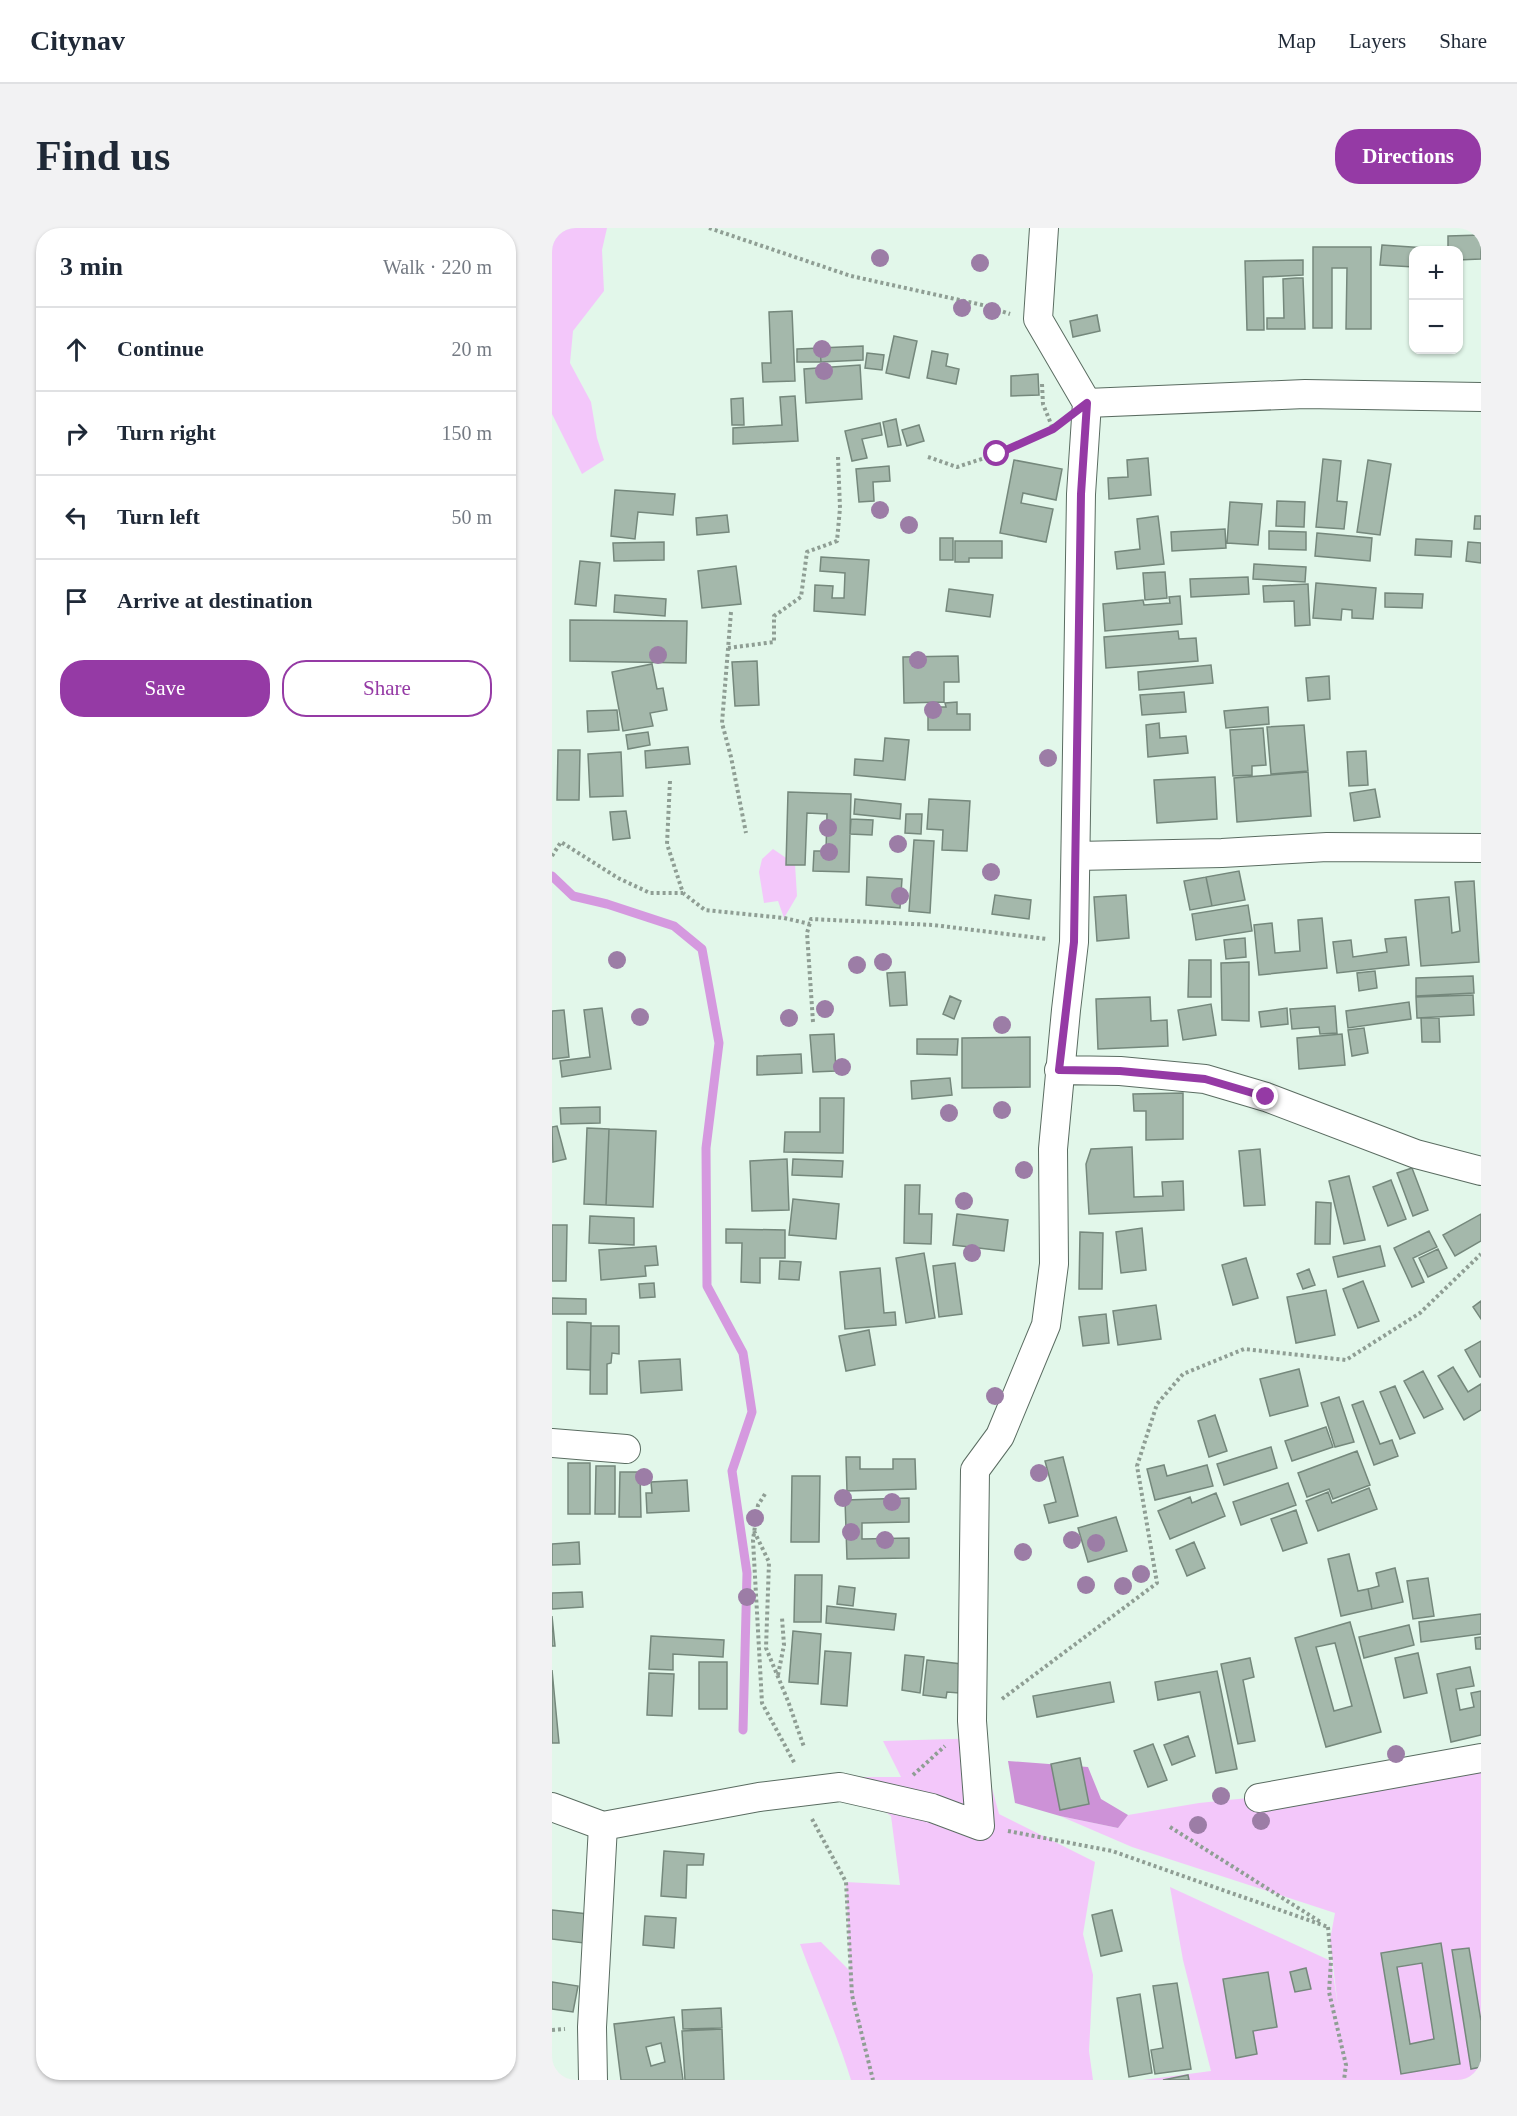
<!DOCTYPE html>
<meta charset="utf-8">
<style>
:root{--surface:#fff;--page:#f2f2f3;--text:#1f2937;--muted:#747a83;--line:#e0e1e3;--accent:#953aa5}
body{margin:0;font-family:Georgia,serif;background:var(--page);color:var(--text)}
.controls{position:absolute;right:18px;top:18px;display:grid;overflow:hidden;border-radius:12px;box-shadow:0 2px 4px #0004}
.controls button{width:54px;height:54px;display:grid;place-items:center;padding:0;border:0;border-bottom:2px solid var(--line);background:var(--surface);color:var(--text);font:30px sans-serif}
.stop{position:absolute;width:18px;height:18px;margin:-14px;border:4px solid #953aa5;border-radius:50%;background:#fff}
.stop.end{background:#953aa5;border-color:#fff;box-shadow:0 2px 6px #0008}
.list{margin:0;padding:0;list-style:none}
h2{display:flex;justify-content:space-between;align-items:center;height:78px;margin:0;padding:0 24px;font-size:26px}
h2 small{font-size:20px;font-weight:400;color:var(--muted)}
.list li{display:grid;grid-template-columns:39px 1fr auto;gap:18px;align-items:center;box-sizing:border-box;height:84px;padding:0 24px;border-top:2px solid var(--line)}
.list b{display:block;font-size:22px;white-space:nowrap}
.list em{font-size:20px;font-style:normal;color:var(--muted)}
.actions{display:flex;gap:12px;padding:18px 24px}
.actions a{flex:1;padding:14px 0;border:2px solid var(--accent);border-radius:24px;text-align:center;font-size:21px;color:var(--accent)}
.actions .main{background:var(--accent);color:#fff}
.icon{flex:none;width:33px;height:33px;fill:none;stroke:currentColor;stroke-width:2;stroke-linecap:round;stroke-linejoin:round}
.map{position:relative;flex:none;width:929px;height:1852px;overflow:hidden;border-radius:24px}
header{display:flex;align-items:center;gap:36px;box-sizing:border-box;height:84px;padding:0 30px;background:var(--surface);border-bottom:2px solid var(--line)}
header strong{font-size:28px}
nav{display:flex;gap:33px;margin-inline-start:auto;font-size:21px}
.intro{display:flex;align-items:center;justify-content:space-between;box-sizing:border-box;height:144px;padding:0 36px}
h1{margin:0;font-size:42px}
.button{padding:15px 27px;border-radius:24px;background:var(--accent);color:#fff;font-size:21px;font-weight:700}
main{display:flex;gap:36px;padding:0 36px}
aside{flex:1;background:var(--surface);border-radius:24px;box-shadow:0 2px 4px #0004}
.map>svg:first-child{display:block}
.green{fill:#f3c7fa}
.forest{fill:#cd92d7}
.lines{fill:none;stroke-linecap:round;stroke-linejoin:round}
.stream{stroke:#d599df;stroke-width:9}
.building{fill:#a4b8ab;stroke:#75887c;stroke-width:1.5;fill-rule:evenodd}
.minor-casing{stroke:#5a6c61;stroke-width:30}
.path{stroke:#8f9e94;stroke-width:4;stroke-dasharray:3 3;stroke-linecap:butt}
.minor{stroke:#fff;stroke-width:28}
.tree{fill:#9c7da6}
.route{stroke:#953aa5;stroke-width:8}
</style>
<header>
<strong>Citynav</strong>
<nav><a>Map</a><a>Layers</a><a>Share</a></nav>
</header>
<div class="intro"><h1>Find us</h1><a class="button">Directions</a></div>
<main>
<aside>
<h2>3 min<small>Walk · 220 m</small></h2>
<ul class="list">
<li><svg class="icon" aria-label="ahead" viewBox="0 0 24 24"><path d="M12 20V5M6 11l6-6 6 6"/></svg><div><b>Continue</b></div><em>20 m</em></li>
<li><svg class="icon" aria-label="right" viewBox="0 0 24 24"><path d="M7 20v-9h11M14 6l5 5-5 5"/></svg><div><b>Turn right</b></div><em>150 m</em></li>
<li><svg class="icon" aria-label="left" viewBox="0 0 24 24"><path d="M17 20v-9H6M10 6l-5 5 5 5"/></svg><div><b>Turn left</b></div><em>50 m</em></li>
<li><svg class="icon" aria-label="arrive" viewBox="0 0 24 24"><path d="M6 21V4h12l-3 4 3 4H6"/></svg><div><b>Arrive at destination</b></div></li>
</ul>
<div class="actions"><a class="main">Save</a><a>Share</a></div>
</aside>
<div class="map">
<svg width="929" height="1852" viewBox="0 0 929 1852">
<rect width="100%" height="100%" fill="#e2f7ea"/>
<path class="green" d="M0,0H55L50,22L52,63L21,103L18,135L39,174L45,210L52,232L30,246L0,186Z
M221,621L243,636L245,668L232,690L226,673L212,675L207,644L210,631Z
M435,1510L433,1534L447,1586L543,1634L531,1706L541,1747L537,1823L541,1852H299C285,1806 265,1762 248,1716L269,1714L298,1743L294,1654L348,1657L339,1588L313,1570L307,1549H349L331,1513Z
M929,1528V1852H591L659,1843L631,1732L618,1659L779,1733L786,1779L778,1712L783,1685L580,1619L508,1588L566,1600L576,1587L647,1575L696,1570Z"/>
<path class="forest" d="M456,1533L536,1539L549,1571L576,1587L566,1600L508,1588L463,1575Z"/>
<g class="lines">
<path class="stream" d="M0,648L21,668L55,676L122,698L150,721L167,815L154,920L155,1058L191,1125L200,1184L180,1243L195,1345L191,1502"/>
</g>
<path class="building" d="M929,7V31L906,32V22H896V8Z
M830,17L874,20V22H862V39L828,37Z
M761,19H819V101H794L795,40H780V100H761Z
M751,32V47L711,49L712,102H695L693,33Z
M744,50H751L753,101H715V90H732L731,51Z
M240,83L243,153L211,154L210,135H219L217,84Z
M545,87L548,103L521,109L518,93Z
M342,108L365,113L357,150L334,145Z
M311,118V132L269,134L268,120Z
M268,120L269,134H245V121Z
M380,123L396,126L394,138L407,141L404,156L375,150Z
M315,125L332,127L330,142L313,140Z
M308,137L310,171L254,175L252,141Z
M486,146L487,167L459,168V148Z
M243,168L246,213L181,216V200L230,197L228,169Z
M191,170L192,197H180L179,171Z
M344,191L349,217L336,219L331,194Z
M328,195L330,207L310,211L315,230L300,233L293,203Z
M367,197L372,213L355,218L350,202Z
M596,230L599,267L557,271L556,250L576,249L575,232Z
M771,231L789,233L785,273L795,274L792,301L764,299Z
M462,232L510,241L504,272L471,265L469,275L501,281L494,314L448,305Z
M816,232L839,236L828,307L805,304Z
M337,238L338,253L321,254L322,273L307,274L304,241Z
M63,262L123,266L121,287L86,284L83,311L59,308Z
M725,273L753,274L752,299L724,298Z
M678,274L710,276L706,317L675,315Z
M175,287L177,304L145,307L144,290Z
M606,288L612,336L565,341L563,324L588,321L585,291Z
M923,288H929V301H922Z
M673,301L674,320L620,323L619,304Z
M717,303L754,304V322L717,321Z
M765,305L820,310L818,333L763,328Z
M388,310H401V332H388Z
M864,311L900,313L899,329L863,327Z
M403,313H450V330H417V334H403Z
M112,314V332L62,333L61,315Z
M916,314L929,315V335L914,333Z
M269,329L317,332L313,387L262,383L263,357L281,358L280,370H292L293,345L268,343Z
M28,333L48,335L44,378L23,376Z
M702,336L754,339L753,354L701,351Z
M184,338L189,376L150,380L146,343Z
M613,344L615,370L593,372L591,345Z
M696,349L697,366L639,369L638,351Z
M764,355L824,360L821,391L800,390V382L790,381L789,392L761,390Z
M756,356L758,397L743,398L742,373L712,374L711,358Z
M397,361L441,367L438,389L394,383Z
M833,365L871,366L870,380L833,379Z
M63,367L114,371L113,388L62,384Z
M628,368L630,396L553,403L551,376L591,372L592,377L618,375L617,369Z
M18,392L135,393L134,435L18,433Z
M626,403L627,411L644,410L646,433L554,440L552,409Z
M406,428L407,454H392V474L352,475L351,429Z
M205,433L207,477L183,478L180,434Z
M100,436L105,461L111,460L115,482L98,485L101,498L71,503L60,444Z
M659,437L661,455L587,462L586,444Z
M777,448L778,471L756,473L754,450Z
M632,464L634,484L590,487L588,467Z
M405,474V486H418V502H376V479H394L393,475Z
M716,479L717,496L674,500L672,483Z
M65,482L67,502L36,504L35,483Z
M607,495L608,510L634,508L636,525L596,529L594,497Z
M752,497L756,543L719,546L715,499Z
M711,500L714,537L700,538V547L681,548L678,502Z
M96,504L98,517L76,521L74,507Z
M333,510L357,512L353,552L302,547L303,531L331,533Z
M136,519L138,536L94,540L93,523Z
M6,522H28L27,572H5Z
M814,523L816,557L797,558L795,524Z
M69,524L71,568L38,569L36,526Z
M756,544L759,588L685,594L682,550Z
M663,549L665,591L605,595L602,552Z
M823,561L828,589L802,593L798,565Z
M236,564L299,566L297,644L261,643L262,623H274L275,586L255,585L253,637H234Z
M303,571L349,576L348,591L302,586Z
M377,571L418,573L415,623L390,622L391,602L375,601Z
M74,583L78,610L61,612L58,584Z
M354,586H370L369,606L353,605Z
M299,591L321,592L320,607L298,606Z
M362,612L382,613L378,685L357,683Z
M687,643L693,672L660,678L654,649Z
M315,649L350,651L348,680L314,677Z
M654,649L660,678L638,682L632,653Z
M922,653L927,734L869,738L863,672L897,669L900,705L908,703L903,654Z
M443,667L479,672L477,691L440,686Z
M574,667L577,710L545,713L542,669Z
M696,677L700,703L644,712L640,686Z
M770,690L775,740L707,747L702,697L720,695L723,725L748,723L746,692Z
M854,709L857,737L785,745L781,714L799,712L801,729L835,724L833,711Z
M693,710L694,729L674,731L672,712Z
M637,732H659V769H636Z
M697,734V793L670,792L669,735Z
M823,743L825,760L807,763L805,745Z
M353,744L355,777L338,778L335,745Z
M921,748L922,765L864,768V750Z
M921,767L922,787L865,790L864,769Z
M398,768L409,773L402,791L391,786Z
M598,769L599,793L615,792L616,818L546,821L544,771Z
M857,774L859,791L796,800L794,783Z
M659,776L664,807L631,812L626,782Z
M783,778L785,805L768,806L767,799L740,801L738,781Z
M50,780L59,841L10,849L8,833L38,829L32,782Z
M735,780L736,796L709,799L707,784Z
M12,782L17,829L0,831V783Z
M869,790H887L888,814H870Z
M812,800L816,825L800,828L796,802Z
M282,806L284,843L261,844L258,807Z
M790,806L793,837L747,841L745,810Z
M478,809V859L410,860V810Z
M365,811H406L405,827L365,826Z
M249,826L250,845L205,847V828Z
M398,850L400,867L360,871L359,853Z
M631,865V911L594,912V883H582L581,866Z
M268,870H292L291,925L232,924L233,904H268Z
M48,879V895L9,896L8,880Z
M5,898L14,931L1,934L0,899Z
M35,900L57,901L54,977L32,976Z
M57,901L104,903L101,979L54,977Z
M580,919L582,969L611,968L610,954L631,953L632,982L537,986L534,936L539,921Z
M708,921L713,977L692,978L687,923Z
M235,931L237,982L200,983L198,933Z
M241,931L291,933L290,949L240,947Z
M860,940L876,982L861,988L845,945Z
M797,948L813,1012L792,1016L777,953Z
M839,952L854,991L836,998L821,959Z
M353,957H368L367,986H380L379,1016L352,1015Z
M241,971L287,976L284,1011L237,1007Z
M764,974L779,975L778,1016H763Z
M405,986L456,992L452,1023L401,1017Z
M929,986V1013L903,1028L891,1007Z
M38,988L82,990V1017L37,1015Z
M0,997H15L14,1053H0Z
M590,1000L594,1042L569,1045L564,1004Z
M174,1001L233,1002V1030H208V1055L189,1054L190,1015H174Z
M877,1003L885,1019L861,1030L872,1054L860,1059L842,1020Z
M528,1004L551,1005L550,1061H527Z
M104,1018L106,1037L93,1038L94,1048L49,1052L47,1022Z
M828,1018L833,1038L786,1049L781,1029Z
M886,1021L895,1040L876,1049L867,1030Z
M372,1025L383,1090L354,1095L344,1030Z
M694,1030L706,1070L681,1077L670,1037Z
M228,1033L249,1034L247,1052L227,1051Z
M403,1035L410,1086L387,1089L381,1038Z
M328,1040L332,1085L343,1084L344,1097L293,1101L288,1044Z
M757,1041L763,1057L751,1061L745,1046Z
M811,1053L827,1093L806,1100L791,1061Z
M102,1055L103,1069L88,1070L87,1056Z
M774,1062L783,1107L744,1115L735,1069Z
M0,1070L34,1071V1086H0Z
M929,1073V1091L921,1079Z
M604,1077L609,1111L566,1117L561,1083Z
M554,1086L557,1115L531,1118L527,1089Z
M15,1094L39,1095L38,1142L15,1141Z
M39,1098H67V1126L60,1125L59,1135L55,1136V1166H38Z
M317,1102L323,1137L294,1143L287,1108Z
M929,1113V1149H928L913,1122Z
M128,1131L130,1162L89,1165L87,1133Z
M901,1139L916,1164L929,1156V1182L912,1192L886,1148Z
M747,1141L756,1178L718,1188L708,1151Z
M871,1143L891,1181L872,1190L852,1153Z
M843,1158L863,1205L848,1211L828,1164Z
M787,1169L802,1214L783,1219L769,1175Z
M811,1173L828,1216L840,1212L846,1228L822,1237L800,1177Z
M663,1187L675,1223L657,1229L646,1193Z
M774,1199L781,1219L740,1233L733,1213Z
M719,1219L725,1240L672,1257L665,1236Z
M805,1223L818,1257L781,1271L777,1261L755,1269L746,1245Z
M294,1229H308V1241H341V1231H363L364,1261L295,1263Z
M511,1229L526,1288L497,1295L492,1277L504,1274L493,1233Z
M16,1235H38V1286H16Z
M612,1237L615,1248L655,1237L661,1258L603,1272L595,1241Z
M44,1238H63V1286H43Z
M68,1244H88L89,1289H67Z
M240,1248H268L267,1314H239Z
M135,1252L137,1283L95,1285L94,1265H100L99,1254Z
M736,1255L744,1277L689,1297L681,1274Z
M817,1260L825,1281L766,1303L754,1273L776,1264L780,1275Z
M664,1265L673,1288L618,1311L606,1283L638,1269L640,1275Z
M357,1270V1294L310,1295V1311L357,1310V1330L295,1331L293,1272Z
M744,1282L755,1315L731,1323L719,1291Z
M564,1289L575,1323L536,1334L526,1300Z
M27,1314L28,1336L0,1337V1316Z
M642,1314L653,1340L635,1348L624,1322Z
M797,1326L806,1363L816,1361L820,1381L789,1388L776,1331Z
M843,1340L851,1374L820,1381L816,1361L827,1358L824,1345Z
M243,1347H270L269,1394H242Z
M876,1350L882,1388L861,1391L855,1353Z
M287,1358L303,1360L301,1378L285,1376Z
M30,1364L31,1379L0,1381V1365Z
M275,1378L344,1386L342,1402L274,1395Z
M929,1386V1406L869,1414L867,1394Z
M0,1388L3,1418H0Z
M798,1394L829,1504L774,1519L743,1410ZM783,1415L800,1478L782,1483L764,1419Z
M857,1397L862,1417L812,1430L807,1409Z
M241,1403L269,1406L266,1456L237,1454Z
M99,1408L172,1412L171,1429L121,1426V1442L97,1441Z
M929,1409V1421H924L923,1410Z
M273,1423L299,1425L295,1478L269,1476Z
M866,1425L875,1465L852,1470L843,1430Z
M353,1427L372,1429L368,1465L350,1462Z
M698,1430L702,1449L691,1452L703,1513L686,1516L669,1436Z
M375,1432L410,1436L407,1465L395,1464L394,1470L371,1467Z
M147,1434H175V1481H147Z
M918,1439L922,1458L904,1461L908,1482L922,1479L919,1465L929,1463V1507L899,1514L885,1446Z
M0,1442L7,1515H0Z
M665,1443L685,1541L664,1545L648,1464L606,1472L603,1454Z
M97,1445L122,1446L120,1488L95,1487Z
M558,1454L562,1474L485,1489L481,1468Z
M636,1508L643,1528L620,1537L612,1517Z
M601,1516L615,1552L596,1559L582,1523Z
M528,1530L537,1576L508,1582L499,1536Z
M112,1623L152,1626L151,1637H135L134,1670L109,1668Z
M0,1682L36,1686L32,1715L0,1711Z
M560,1682L570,1723L549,1728L540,1687Z
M93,1688L124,1690L122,1720L91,1717Z
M889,1715L908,1836L849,1846L829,1725ZM870,1735L882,1811L858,1816L845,1739Z
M917,1720L929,1793V1839L919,1841L900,1722Z
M754,1740L759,1761L743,1764L738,1744Z
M716,1744L725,1799L701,1803L705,1826L684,1830L671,1751Z
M0,1754L26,1758L21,1784L0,1781Z
M625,1755L639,1841L603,1846L599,1822L611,1820L601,1758Z
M588,1766L600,1845L577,1849L565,1770Z
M169,1780L170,1800L131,1801L130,1782Z
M122,1789L131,1852H69L62,1796ZM109,1815L113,1834L99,1838L94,1819Z
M170,1801L172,1852H133L130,1803Z
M636,1847L637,1852H611Z"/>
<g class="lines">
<defs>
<path id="minor" d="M492,0L486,91L535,175
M524,628L670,625L775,619L929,620
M507,842L568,843L653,851L714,869L864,926L929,943
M0,1215L74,1221
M707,1570L929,1530
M0,1579L51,1598L207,1569L288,1559L380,1580L428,1598L420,1493L423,1242L448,1208L494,1097L502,1036L501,921L514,782L522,714L529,266L535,175L753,166L929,169
M41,1852L40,1799L51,1598"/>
</defs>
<use href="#minor" class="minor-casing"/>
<path class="path" d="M157,0L299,48L435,78L458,86
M490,156L491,176L501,201
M376,229L405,239L445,226L504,199
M179,384L170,495L179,529L194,605
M176,420L222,414V388L249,369L255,324L285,313L288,280L286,229
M118,553L115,616L131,665L153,682L232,690L258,696
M0,628L9,614L66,650L98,665H131
M261,794L255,705L259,691L381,697L495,711
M213,1266L206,1277L201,1312L210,1475L243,1536
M202,1303L217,1334L214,1420L236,1473L252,1519
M226,1447L232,1417L230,1390
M450,1471L605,1355L585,1238L605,1176L631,1146L692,1121L794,1132L868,1085L929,1026
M361,1547L393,1518
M260,1591L294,1654L300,1767L321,1852
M618,1599L770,1695
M456,1603L560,1623L776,1699
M776,1699L779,1733L777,1764L794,1837L792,1852
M0,1802L13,1801"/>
<use href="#minor" class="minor"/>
</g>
<g class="tree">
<circle cx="328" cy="30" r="9"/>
<circle cx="428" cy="35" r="9"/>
<circle cx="410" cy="80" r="9"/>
<circle cx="440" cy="83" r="9"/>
<circle cx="270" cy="121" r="9"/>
<circle cx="272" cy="143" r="9"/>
<circle cx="328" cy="282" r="9"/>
<circle cx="357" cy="297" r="9"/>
<circle cx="106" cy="427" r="9"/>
<circle cx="366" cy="432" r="9"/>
<circle cx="381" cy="482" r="9"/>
<circle cx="496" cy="530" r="9"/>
<circle cx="276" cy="600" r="9"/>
<circle cx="346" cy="616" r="9"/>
<circle cx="277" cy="624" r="9"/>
<circle cx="439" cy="644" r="9"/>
<circle cx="348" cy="668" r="9"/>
<circle cx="65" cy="732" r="9"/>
<circle cx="331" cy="734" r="9"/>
<circle cx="305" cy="737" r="9"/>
<circle cx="273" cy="781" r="9"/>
<circle cx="88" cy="789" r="9"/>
<circle cx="237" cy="790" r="9"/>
<circle cx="450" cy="797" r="9"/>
<circle cx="290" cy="839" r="9"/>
<circle cx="450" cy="882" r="9"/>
<circle cx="397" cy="885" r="9"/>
<circle cx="472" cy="942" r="9"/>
<circle cx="412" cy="973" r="9"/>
<circle cx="420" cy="1025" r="9"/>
<circle cx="443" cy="1168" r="9"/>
<circle cx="487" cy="1245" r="9"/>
<circle cx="92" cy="1249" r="9"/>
<circle cx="291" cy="1270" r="9"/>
<circle cx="340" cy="1274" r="9"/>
<circle cx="203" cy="1290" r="9"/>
<circle cx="299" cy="1304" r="9"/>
<circle cx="333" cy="1312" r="9"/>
<circle cx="520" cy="1312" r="9"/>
<circle cx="544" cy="1315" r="9"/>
<circle cx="471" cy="1324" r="9"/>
<circle cx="589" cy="1346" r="9"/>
<circle cx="534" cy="1357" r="9"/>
<circle cx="571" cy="1358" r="9"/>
<circle cx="195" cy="1369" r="9"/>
<circle cx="844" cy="1526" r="9"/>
<circle cx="669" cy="1568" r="9"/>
<circle cx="709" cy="1593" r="9"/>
<circle cx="646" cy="1597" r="9"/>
</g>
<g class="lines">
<path class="route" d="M445,226L501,201L535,175L529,266L522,714L507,842L568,843L653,851L714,869"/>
</g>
</svg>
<div class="controls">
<button>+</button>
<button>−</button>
</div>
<div class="stop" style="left:445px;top:226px"></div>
<div class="stop end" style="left:714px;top:869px"></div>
</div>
</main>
